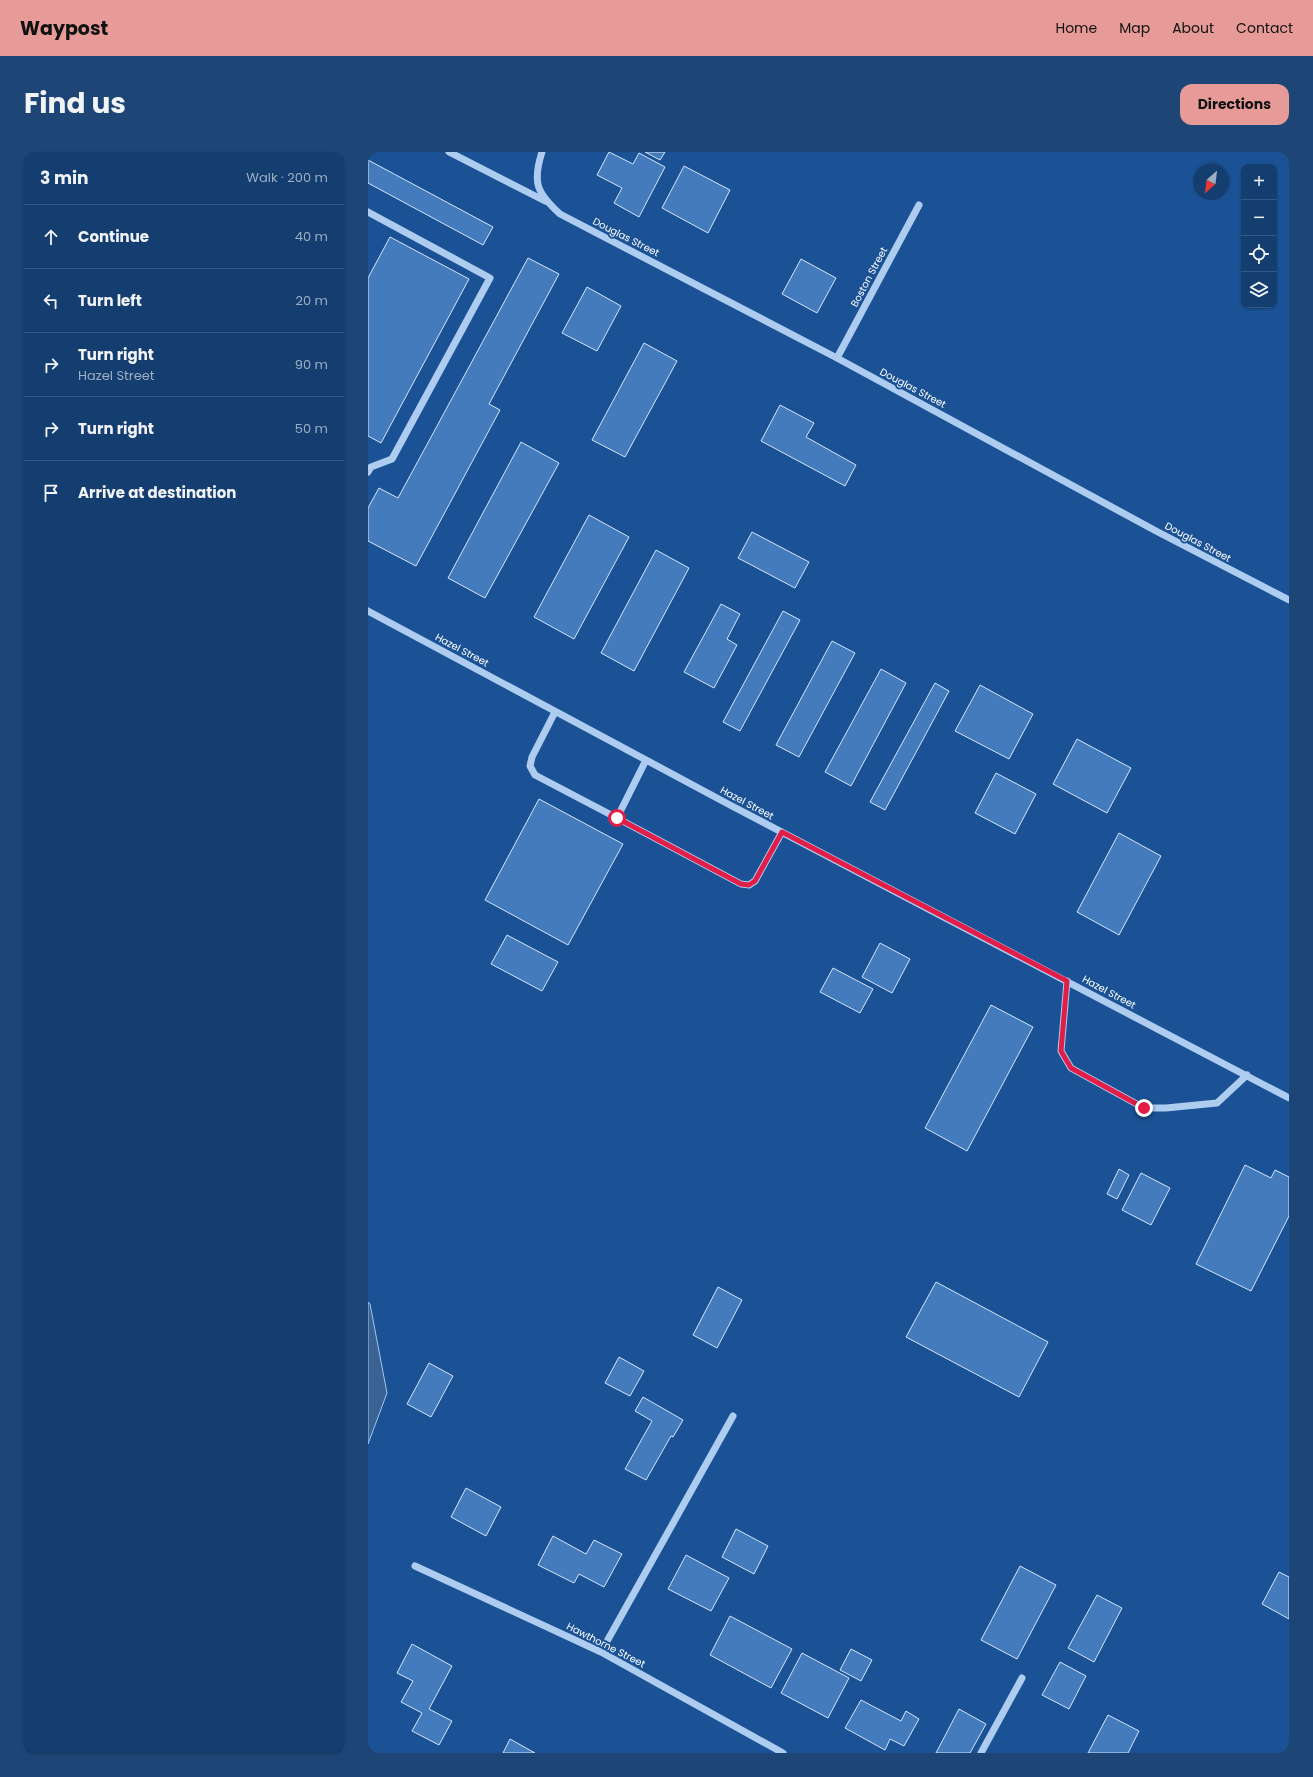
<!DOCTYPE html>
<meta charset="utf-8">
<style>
:root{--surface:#143e70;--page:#1d4575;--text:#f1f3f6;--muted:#9daec3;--line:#335783;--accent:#e69b98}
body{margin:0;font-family:Poppins,sans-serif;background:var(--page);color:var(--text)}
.controls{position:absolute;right:12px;top:12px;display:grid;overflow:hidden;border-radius:8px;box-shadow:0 1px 3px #0004}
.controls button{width:36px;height:36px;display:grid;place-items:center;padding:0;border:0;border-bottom:1px solid var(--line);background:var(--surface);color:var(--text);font:20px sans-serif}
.compass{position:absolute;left:825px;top:12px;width:36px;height:36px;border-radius:50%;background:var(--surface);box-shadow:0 1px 3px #0004;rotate:208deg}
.stop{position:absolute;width:12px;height:12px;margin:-9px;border:3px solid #e11d48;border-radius:50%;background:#fff}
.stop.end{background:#e11d48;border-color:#fff;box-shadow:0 1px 4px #0008}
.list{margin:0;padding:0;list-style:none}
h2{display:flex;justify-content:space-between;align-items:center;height:52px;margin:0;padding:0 16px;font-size:17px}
h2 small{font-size:13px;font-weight:400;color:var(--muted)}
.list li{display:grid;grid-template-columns:26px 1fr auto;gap:12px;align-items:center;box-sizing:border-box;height:64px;padding:0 16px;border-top:1px solid var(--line)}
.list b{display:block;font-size:15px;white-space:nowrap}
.list p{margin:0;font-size:13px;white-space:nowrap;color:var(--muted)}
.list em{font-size:13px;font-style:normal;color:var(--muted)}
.icon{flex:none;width:22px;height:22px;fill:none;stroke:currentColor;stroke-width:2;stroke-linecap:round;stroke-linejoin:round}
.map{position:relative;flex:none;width:921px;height:1601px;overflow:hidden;border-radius:12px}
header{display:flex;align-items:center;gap:24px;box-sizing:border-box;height:56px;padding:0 20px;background:var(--accent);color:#111}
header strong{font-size:19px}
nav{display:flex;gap:22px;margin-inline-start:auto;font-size:14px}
.intro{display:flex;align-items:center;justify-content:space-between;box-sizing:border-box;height:96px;padding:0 24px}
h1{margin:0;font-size:28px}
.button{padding:10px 18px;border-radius:12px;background:var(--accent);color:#111;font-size:14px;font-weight:700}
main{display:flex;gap:24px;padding:0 24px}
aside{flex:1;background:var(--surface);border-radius:12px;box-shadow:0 1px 3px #0004}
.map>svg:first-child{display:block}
.water{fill:#3a6292;stroke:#a0c7f1}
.building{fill:#447bbc;stroke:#d4e6fb}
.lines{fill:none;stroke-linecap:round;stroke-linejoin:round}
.minor{stroke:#adccef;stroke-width:7}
.route{stroke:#e11d48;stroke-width:5}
.labels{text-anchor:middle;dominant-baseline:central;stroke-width:4;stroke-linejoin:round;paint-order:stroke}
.street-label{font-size:10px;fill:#fff;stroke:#1b5295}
</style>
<header>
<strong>Waypost</strong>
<nav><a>Home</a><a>Map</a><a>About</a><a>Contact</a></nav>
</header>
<div class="intro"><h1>Find us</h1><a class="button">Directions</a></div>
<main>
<aside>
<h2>3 min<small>Walk · 200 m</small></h2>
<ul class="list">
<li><svg class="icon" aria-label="ahead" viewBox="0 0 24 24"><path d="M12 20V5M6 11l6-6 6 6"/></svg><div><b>Continue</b></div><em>40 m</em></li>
<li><svg class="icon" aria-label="left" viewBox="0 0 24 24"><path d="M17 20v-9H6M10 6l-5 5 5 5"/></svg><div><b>Turn left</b></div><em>20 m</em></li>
<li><svg class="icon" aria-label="right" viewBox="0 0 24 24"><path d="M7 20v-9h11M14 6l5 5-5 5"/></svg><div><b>Turn right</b><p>Hazel Street</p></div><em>90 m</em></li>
<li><svg class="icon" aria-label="right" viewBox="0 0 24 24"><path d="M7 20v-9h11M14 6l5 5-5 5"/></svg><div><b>Turn right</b></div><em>50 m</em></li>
<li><svg class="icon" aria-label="arrive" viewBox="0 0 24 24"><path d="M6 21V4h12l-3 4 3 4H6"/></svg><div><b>Arrive at destination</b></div></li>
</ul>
</aside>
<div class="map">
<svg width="921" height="1601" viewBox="0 0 921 1601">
<rect width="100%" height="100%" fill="#1b5295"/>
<path class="water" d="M0,1150L2,1152L19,1241L0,1292Z"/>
<path class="building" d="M241,0L265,12L271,1L297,15L271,65L246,51L254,36L229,23Z
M277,0H297L292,8Z
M0,8L125,75L115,93L0,31Z
M316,14L362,38L340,81L294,56Z
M22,85L101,127L13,291L0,284V126Z
M160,106L191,122L121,252L132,258L48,414L0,389V356L11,336L30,346Z
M433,107L468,126L449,161L414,142Z
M219,135L253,154L229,199L194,181Z
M276,191L309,209L257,305L224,288Z
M412,253L446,271L438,285L488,313L477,334L393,289Z
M153,290L191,311L117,446L80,426Z
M221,363L261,385L206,487L166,465Z
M384,380L441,410L427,436L370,406Z
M288,398L321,416L266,519L233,501Z
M353,452L372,462L359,487L369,493L346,536L316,520Z
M415,459L432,468L372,579L355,570Z
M464,489L487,501L431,605L408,593Z
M513,517L538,531L483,634L457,620Z
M567,531L581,539L517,658L502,650Z
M612,533L665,562L641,607L587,579Z
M709,587L763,616L739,661L685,632Z
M628,621L668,642L647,682L607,661Z
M171,647L255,692L200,793L117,748Z
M751,681L793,704L751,783L709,760Z
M139,783L190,810L174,839L123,812Z
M512,791L542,807L524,841L494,825Z
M465,816L505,837L492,861L452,840Z
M623,853L665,875L599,999L557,976Z
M877,1013L903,1026L907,1018L921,1025V1064L883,1139L828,1112Z
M751,1017L761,1023L749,1047L739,1042Z
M773,1021L802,1036L783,1073L754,1058Z
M568,1130L680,1190L651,1245L538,1185Z
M350,1135L374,1148L349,1196L325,1183Z
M251,1205L276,1219L262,1244L237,1231Z
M61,1211L85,1224L63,1265L39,1252Z
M275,1245L315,1268L305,1285L303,1284L278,1328L257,1317L284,1269L267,1259Z
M98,1336L133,1355L118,1384L83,1365Z
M368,1377L400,1394L386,1422L354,1405Z
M185,1384L218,1402L226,1388L254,1402L236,1435L211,1422L206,1431L170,1413Z
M318,1403L361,1426L343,1459L300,1437Z
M652,1414L688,1433L649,1507L613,1488Z
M911,1420L921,1425V1467L894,1452Z
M729,1443L754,1456L726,1510L700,1496Z
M362,1464L424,1497L403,1536L342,1503Z
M44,1492L84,1514L61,1557L84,1569L71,1593L44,1579L54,1561L33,1550L45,1529L29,1521Z
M483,1497L504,1508L493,1529L472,1518Z
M434,1501L481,1526L460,1566L413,1541Z
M692,1510L718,1524L701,1557L674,1543Z
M493,1548L533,1569L538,1559L551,1567L536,1594L522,1587L517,1598L477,1576Z
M591,1557L618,1572L602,1601H568Z
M740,1563L771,1579L760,1601H720Z
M142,1587L167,1601H135Z"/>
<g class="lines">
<path class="minor" d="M81,0L177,49
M174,0C164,31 169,41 192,62L469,206L788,379L921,448
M0,60L122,126L24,307L3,315L0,320
M469,206L551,53
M0,459L362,653L921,946
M187,560L164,605L162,614L167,623L249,666
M278,608L249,666L373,732L381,733L387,729L414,680
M699,829L693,899L703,916L776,956H798L849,951L879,923
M47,1414L233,1500L415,1601
M233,1500L365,1264
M613,1601L654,1526"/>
</g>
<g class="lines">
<path class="route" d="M249,666L373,732L381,733L387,729L414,680L699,829L693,899L703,916L776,956"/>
</g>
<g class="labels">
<g class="street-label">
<text transform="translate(258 85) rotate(27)">Douglas Street</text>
<text transform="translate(501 125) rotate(-62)">Boston Street</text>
<text transform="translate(545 236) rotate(28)">Douglas Street</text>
<text transform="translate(830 390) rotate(28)">Douglas Street</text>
<text transform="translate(94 498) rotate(28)">Hazel Street</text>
<text transform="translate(379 651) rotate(28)">Hazel Street</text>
<text transform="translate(741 840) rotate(28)">Hazel Street</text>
<text transform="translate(238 1493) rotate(27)">Hawthorne Street</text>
</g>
</g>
</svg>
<div class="controls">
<button>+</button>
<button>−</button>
<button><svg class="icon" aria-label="locate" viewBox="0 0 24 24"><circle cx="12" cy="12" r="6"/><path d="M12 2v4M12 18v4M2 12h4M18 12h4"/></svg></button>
<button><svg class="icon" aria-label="layers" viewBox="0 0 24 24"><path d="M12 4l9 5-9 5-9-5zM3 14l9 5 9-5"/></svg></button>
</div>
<svg class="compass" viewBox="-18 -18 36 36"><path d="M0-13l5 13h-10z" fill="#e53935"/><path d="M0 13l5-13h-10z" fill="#9daec3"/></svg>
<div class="stop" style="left:249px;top:666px"></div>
<div class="stop end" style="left:776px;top:956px"></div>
</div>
</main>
